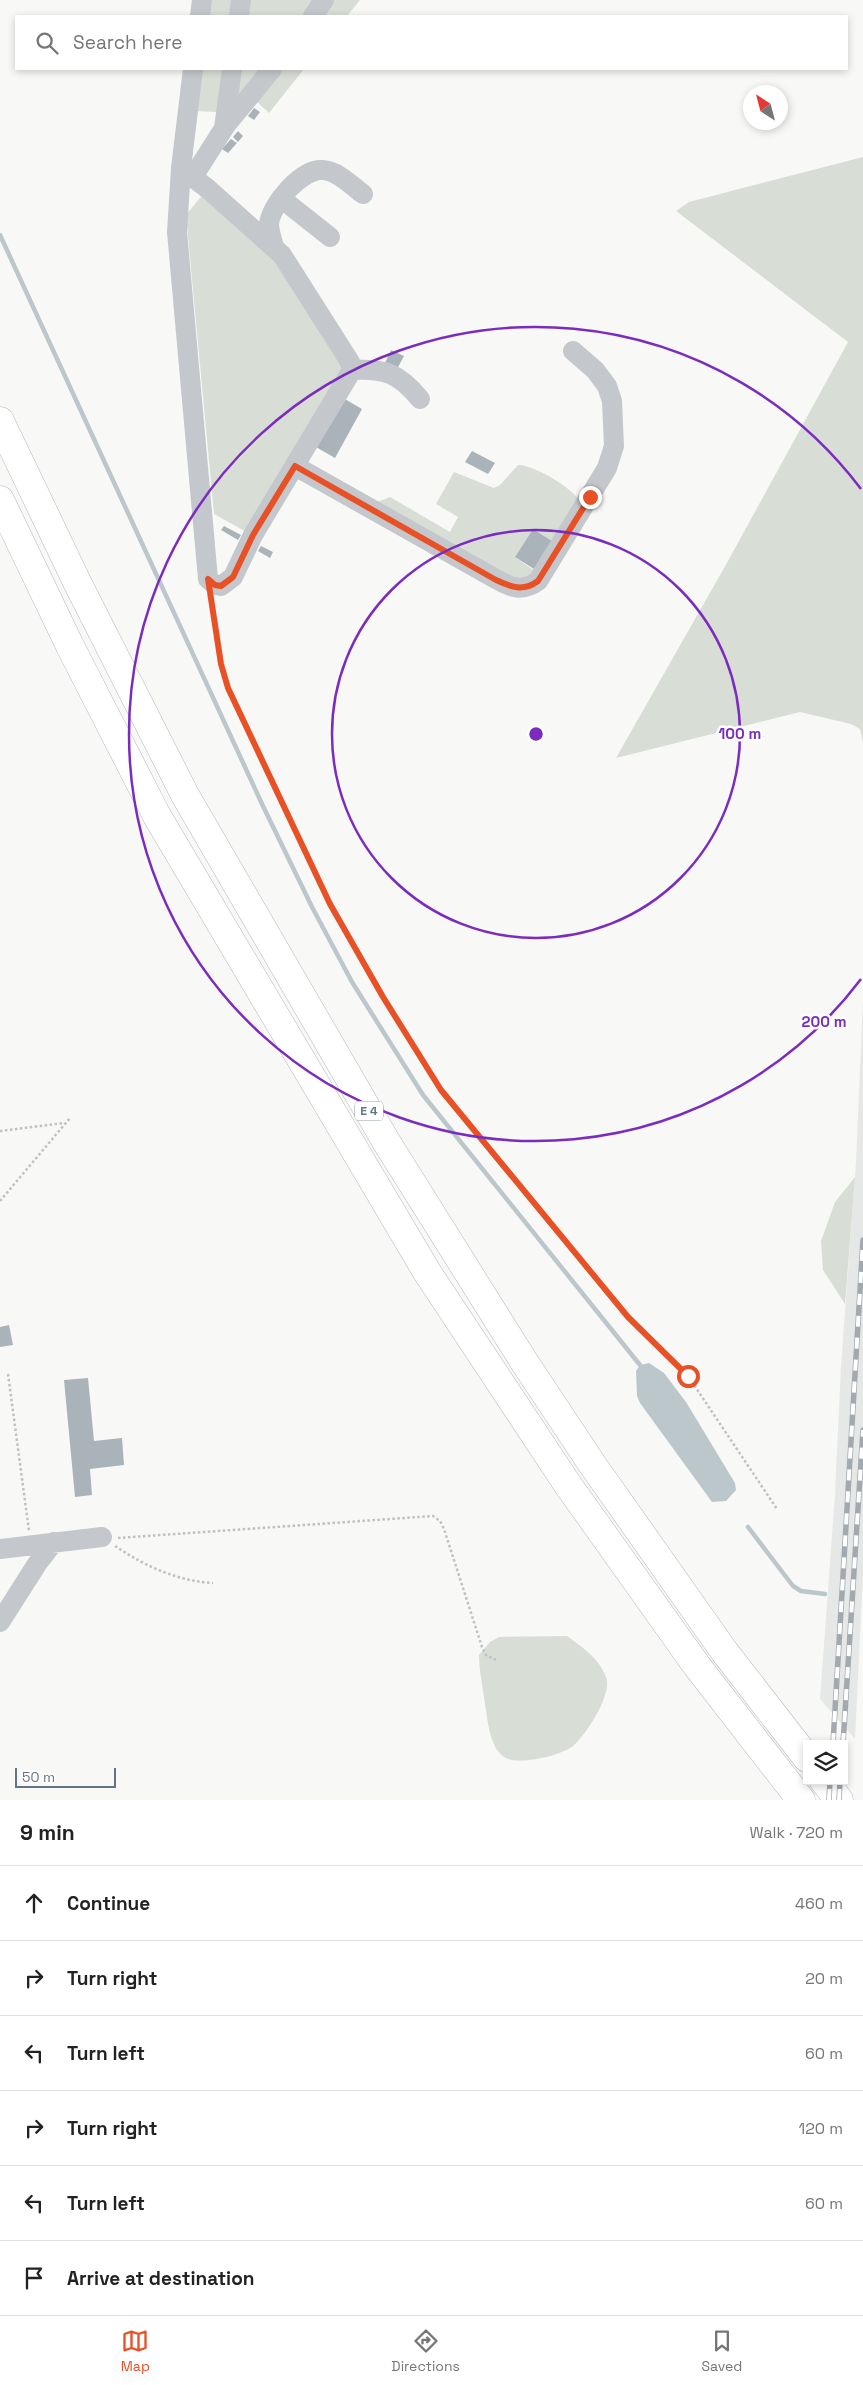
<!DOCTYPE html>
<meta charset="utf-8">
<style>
:root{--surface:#fff;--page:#f2f2f2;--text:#222;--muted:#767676;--line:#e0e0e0;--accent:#e85026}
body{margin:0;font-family:"Space Grotesk",sans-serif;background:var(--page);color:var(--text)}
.controls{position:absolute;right:15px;bottom:15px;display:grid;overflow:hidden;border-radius:0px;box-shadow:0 2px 8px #0003}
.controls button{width:45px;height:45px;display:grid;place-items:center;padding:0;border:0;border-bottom:1px solid var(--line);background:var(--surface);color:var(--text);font:25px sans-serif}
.compass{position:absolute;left:743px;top:85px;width:45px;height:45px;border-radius:50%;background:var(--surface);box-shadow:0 2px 8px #0003;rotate:324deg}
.scale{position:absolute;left:15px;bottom:12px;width:101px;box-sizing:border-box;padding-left:5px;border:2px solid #637482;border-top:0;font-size:14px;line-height:18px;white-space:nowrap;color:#637482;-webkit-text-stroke:4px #fff;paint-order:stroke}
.stop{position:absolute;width:15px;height:15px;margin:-11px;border:4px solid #e85026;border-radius:50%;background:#fff}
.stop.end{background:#e85026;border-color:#fff;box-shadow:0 1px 5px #0008}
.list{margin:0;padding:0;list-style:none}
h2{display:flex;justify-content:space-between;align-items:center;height:65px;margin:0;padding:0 20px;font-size:21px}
h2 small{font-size:16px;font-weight:400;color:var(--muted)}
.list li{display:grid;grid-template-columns:32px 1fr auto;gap:15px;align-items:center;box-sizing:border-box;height:75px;padding:0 20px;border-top:1px solid var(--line)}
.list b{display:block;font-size:19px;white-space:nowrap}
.list em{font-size:16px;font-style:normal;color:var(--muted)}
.icon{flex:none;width:28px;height:28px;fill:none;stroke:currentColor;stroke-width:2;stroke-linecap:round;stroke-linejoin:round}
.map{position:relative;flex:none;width:863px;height:1800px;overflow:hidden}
.search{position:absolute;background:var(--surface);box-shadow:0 2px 8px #0003;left:15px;right:15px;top:15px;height:55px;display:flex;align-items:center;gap:12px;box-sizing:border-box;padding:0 18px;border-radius:0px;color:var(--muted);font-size:19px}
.sheet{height:515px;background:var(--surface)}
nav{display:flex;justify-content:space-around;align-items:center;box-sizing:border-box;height:70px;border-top:1px solid var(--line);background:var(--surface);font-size:14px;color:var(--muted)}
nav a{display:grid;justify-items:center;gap:2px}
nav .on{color:var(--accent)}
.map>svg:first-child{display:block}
.built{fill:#e6e7e7}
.green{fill:#d8ded5}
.water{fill:#bcc7cc}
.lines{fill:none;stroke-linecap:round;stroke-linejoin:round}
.stream{stroke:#bcc7cc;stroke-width:4.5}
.building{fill:#aab3b9}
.highway-casing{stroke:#b5b9bc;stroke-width:29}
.path{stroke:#bec0c3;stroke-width:2.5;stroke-dasharray:2.5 2.5;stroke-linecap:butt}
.minor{stroke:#c4c8cc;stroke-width:20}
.highway{stroke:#fff;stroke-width:28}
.rail-casing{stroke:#a2aab0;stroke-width:5.5}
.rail{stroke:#fff;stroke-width:4;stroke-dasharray:11;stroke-linecap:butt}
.route{stroke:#e85026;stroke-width:6}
.ring{fill:none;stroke:#7b2cbf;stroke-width:2.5}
.labels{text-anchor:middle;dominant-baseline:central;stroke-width:5;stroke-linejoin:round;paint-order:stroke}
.shield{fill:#fff;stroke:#929ea8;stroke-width:1}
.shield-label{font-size:12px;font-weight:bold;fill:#637482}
.centre{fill:#7b2cbf;stroke:#fff;stroke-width:2.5}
.ring-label{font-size:15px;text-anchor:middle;font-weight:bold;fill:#7b2cbf;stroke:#fff;stroke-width:5;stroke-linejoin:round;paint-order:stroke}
</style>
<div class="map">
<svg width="863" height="1800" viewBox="0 0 863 1800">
<rect width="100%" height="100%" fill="#f8f8f6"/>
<path class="built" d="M863,1001V1573L855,1739L820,1699L835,1494L841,1366L856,1162Z"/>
<path class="green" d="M211,0H360L347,16H209Z
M202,69H304L269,113L246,92L216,112L196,111Z
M863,157V742L860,729L851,724L800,712L616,758L728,561L848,342L676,211L689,202Z
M204,193L270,249L346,362L250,534L214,514L186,215Z
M518,465C532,464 571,487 578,499L552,541L533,529L515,557L539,574L522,584L370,505L390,497L450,532L458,517L436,504L454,472L494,488L500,485Z
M855,1177L845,1304L823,1270L821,1241L835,1202Z
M567,1636C582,1647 599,1658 606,1677C613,1694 586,1735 573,1746C561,1756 516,1766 504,1757C489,1746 488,1721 485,1704C483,1688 479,1671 479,1655L490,1642L499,1637Z"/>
<path class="water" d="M649,1363L664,1373L686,1402L735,1483L736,1490L726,1501L712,1502L640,1403L637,1396L636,1371L640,1365Z"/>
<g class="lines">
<path class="stream" d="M0,235L262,804L312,907L352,982L423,1095L640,1365
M748,1527L793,1586L801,1591L825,1594"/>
</g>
<path class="building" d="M254,108L260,112L254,120L248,116Z
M238,131L243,136L238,142L233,137Z
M231,139L237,143L228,153L222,149Z
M391,350L404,356L397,369L385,363Z
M343,398L362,409L335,458L316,447Z
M472,451L495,463L488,474L465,462Z
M224,526L241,535L238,540L221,530Z
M533,529L552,541L534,569L515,557Z
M261,546L273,552L270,558L258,551Z
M9,1325L13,1345L0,1347V1327Z
M88,1378L94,1441L122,1438L124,1465L90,1469L92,1495L75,1497L64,1380Z"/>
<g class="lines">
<defs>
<path id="highway" d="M0,421L77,582L185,795L387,1143L523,1360L592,1464L724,1651L807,1758
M0,500L70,646L157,816L427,1272L568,1485L697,1666L801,1800
M824,1781L839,1800"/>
</defs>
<use href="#highway" class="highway-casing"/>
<path class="path" d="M211,600L221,664L228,689L330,904L424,1064L441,1090L543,1216L628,1317L688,1376L777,1509
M0,1131L64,1123
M0,1201L70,1118
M8,1374L29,1531
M118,1538L433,1516L440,1521L444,1529L482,1647L486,1655L496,1660
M115,1546C145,1566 177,1581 213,1583"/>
<path class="minor" d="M200,16L202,0
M239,16L241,0
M313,16L324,0
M224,128L232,69
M181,168L208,189L282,255L350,362L352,370L253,535L233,577L221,586L215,585L208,579L177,232L181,168L193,69
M193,177L226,125L272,69
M282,199L330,237
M274,247C272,239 269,231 269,224C271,204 302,168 323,170C338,171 352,186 363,194
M352,370C384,368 399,373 420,399
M295,466L496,579C511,588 523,592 538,581L607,468L614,446L612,401L607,386L595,370L573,351
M0,1549L102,1537
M0,1622L37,1564L54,1542"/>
<use href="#highway" class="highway"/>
<defs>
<path id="rail" d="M833,1744L863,1240
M843,1744L863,1430
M829,1800L830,1781
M839,1800L840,1781"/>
</defs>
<use href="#rail" class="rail-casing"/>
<use href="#rail" class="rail"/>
</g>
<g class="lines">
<path class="route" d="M590,497L538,581C523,592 511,587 496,580L295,466L253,535L233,577L221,586L215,585L208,579L221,664L228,688L330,904L383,997L441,1090L628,1317L688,1376"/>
</g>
<g class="ring">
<circle cx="536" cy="734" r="204"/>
<path d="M861 979A407 407 0 1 1 861 489"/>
</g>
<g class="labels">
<rect class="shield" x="355" y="1101.5" width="28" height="19" rx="4"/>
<g class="shield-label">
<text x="369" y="1111">E 4</text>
</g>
</g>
<circle cx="536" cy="734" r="8" class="centre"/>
<g class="ring-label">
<text x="740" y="739">100 m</text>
<text x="824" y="1027">200 m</text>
</g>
</svg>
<div class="controls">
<button><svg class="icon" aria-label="layers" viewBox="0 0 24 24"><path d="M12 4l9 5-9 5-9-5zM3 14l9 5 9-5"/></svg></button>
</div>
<svg class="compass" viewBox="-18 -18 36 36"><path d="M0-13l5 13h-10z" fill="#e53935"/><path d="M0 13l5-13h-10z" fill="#767676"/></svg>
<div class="scale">50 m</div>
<div class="stop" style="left:688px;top:1376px"></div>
<div class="stop end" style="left:590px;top:497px"></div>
<div class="search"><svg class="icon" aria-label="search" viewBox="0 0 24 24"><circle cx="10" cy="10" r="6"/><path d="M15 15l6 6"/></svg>Search here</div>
</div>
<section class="sheet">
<h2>9 min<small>Walk · 720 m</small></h2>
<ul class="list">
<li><svg class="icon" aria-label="ahead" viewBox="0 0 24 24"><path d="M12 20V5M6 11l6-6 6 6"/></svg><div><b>Continue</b></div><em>460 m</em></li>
<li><svg class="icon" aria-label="right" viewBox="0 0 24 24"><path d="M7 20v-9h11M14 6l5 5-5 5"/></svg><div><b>Turn right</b></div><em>20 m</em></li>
<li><svg class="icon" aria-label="left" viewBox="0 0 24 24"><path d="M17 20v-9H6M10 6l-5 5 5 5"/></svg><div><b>Turn left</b></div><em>60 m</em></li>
<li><svg class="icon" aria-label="right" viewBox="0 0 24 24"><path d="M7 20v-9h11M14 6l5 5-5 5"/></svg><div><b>Turn right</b></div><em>120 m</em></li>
<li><svg class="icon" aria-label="left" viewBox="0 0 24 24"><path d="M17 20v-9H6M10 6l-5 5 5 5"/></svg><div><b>Turn left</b></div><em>60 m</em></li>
<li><svg class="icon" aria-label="arrive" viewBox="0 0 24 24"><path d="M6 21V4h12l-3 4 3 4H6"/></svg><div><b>Arrive at destination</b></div></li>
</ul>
</section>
<nav>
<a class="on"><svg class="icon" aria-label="map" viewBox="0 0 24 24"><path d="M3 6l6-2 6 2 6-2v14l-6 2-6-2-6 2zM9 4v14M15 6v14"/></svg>Map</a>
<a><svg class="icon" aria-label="directions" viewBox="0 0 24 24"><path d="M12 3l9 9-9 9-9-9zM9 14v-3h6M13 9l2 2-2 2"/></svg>Directions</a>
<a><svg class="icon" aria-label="saved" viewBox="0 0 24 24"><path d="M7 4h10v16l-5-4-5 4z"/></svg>Saved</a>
</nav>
